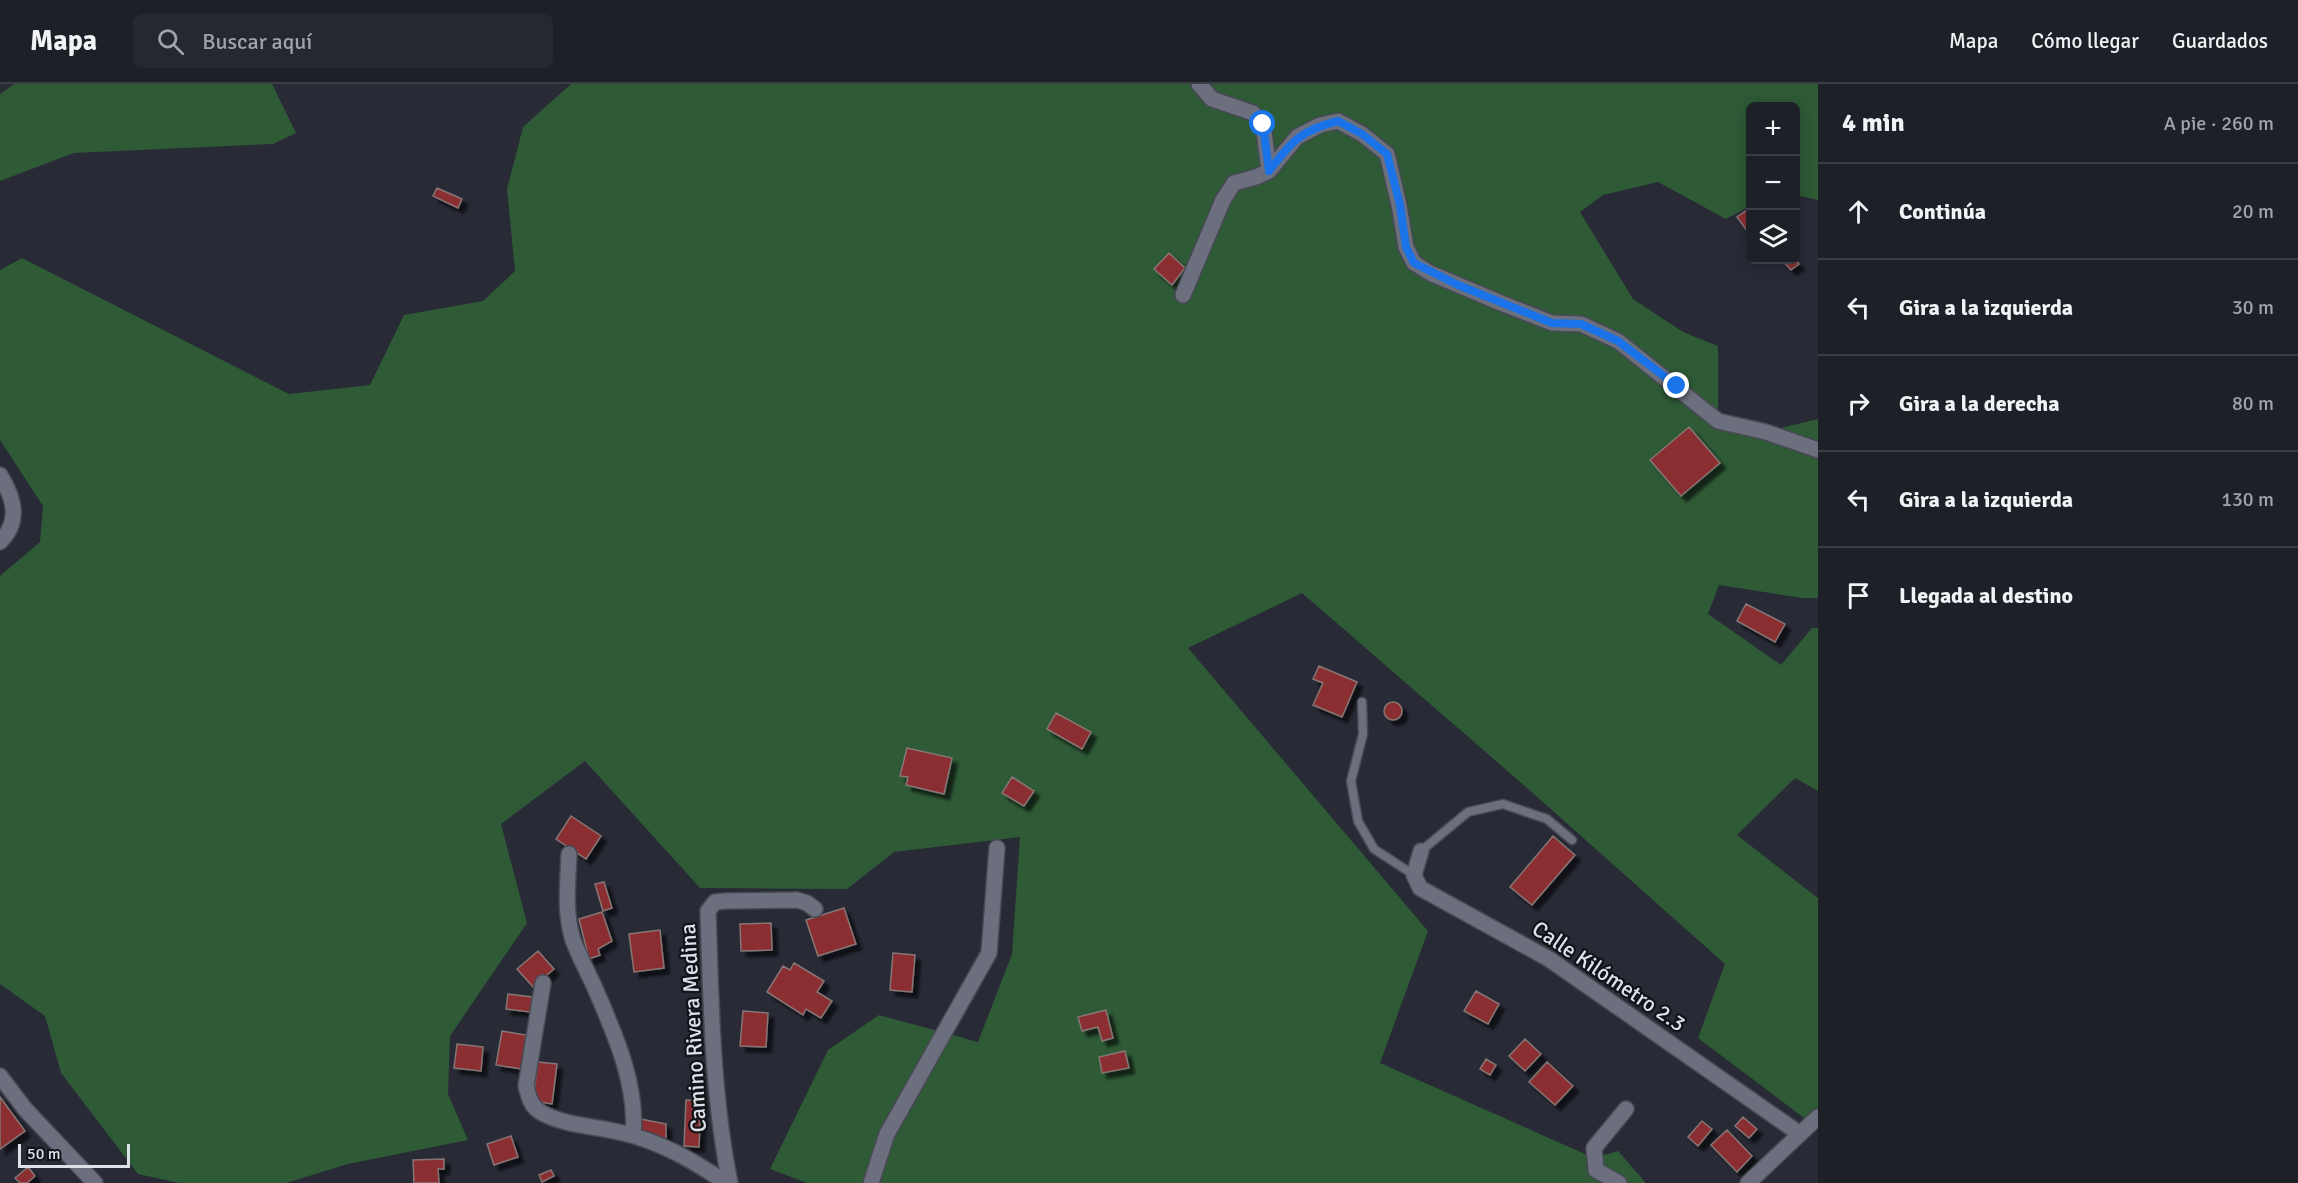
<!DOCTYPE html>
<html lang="es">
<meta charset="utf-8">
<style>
:root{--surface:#1e2028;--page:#262830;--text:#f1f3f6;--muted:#a1a3a8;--line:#3c3e45}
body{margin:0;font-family:Signika,sans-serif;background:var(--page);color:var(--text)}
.controls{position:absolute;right:18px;top:18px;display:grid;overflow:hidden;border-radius:9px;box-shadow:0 3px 15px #0003}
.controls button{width:54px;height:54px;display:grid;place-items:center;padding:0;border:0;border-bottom:2px solid var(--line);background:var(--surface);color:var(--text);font:30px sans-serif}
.scale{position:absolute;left:18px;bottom:15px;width:112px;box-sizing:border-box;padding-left:6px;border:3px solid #dfe1e9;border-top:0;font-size:16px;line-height:21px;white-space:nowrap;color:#dfe1e9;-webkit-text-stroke:4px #121319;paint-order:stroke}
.stop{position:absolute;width:18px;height:18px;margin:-14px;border:4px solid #1a73e8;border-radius:50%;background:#fff}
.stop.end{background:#1a73e8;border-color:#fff;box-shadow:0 2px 6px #0008}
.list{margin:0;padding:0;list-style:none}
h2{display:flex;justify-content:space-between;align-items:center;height:78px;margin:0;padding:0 24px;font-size:26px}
h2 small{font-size:20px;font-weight:400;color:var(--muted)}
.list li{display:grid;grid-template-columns:39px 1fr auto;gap:18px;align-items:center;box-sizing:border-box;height:96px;padding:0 24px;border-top:2px solid var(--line)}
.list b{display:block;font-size:22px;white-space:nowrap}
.list em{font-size:20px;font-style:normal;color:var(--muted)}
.icon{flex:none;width:33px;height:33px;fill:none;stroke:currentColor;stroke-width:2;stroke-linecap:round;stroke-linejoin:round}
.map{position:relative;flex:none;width:1818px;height:1099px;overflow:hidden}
header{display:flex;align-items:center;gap:36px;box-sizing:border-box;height:84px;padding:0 30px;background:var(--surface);border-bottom:2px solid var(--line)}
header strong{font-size:28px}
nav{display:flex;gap:33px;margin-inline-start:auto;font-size:21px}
.search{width:420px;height:54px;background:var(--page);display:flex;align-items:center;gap:15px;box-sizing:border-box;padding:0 21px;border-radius:9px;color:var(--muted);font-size:22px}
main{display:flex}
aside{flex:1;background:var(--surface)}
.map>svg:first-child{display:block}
.green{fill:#2e5a36}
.building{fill:#8b2f32;stroke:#877574;stroke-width:1.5;filter:url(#shadow)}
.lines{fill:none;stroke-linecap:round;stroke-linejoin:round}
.lane-casing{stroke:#474953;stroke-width:11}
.street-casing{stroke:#474953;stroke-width:18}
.secondary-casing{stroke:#474953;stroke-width:18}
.lane{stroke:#6c6f7d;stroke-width:8}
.street{stroke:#6c6f7d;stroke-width:15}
.secondary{stroke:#6c6f7d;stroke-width:15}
.route{stroke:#1a73e8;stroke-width:8}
.labels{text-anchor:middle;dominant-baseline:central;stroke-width:4.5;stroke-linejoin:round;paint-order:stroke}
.street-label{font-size:22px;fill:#dfe1e9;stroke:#121319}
</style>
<header>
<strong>Mapa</strong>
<div class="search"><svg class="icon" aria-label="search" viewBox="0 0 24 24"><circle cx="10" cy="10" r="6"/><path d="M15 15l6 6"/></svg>Buscar aquí</div>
<nav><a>Mapa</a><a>Cómo llegar</a><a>Guardados</a></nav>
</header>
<main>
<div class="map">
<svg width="1818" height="1099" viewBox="0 0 1818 1099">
<defs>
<filter id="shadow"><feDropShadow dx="5.5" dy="5.5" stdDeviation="1.5" flood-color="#0009"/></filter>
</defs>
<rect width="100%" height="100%" fill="#282a36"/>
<path class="green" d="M14,0H272L296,49L273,60L74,69L0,97V10Z
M571,0H1818V116L1796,111V22H1750V122L1726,135L1658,98L1603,111L1580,128L1633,215L1683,248L1718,262V329L1749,352L1818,335V514H1802L1719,501L1708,530L1781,581L1812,544H1818V707L1795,694L1737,751L1818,814V1024L1808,1037L1698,954L1725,880L1526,703L1302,509L1188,564L1428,847L1380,979L1594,1074L1618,1067L1646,1099H807L770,1085L828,966L879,931L978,958L1012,870L1020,753L894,768L847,805L700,804L585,677L501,740L527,839L450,952L448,1010L468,1056L348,1080L286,1099H179L138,1090L61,989L45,932L0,900V492L40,458L43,422L0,356V186L22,174L289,310L370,301L404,231L483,217L515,187L507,105L523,43Z"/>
<path class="building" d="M437,104L462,115L458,124L433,112Z
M1747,126L1750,130V151L1737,133Z
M1169,169L1185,184L1172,201L1154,185Z
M1782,176H1795L1799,180L1791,186Z
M1689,343L1720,379L1681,412L1650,376Z
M1746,520L1785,540L1775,558L1737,537Z
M1319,582L1357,598L1342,633L1313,621L1323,599L1313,595Z
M1384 627a9 9 0 1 1 18 0a9 9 0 1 1-18 0Z
M1056,629L1091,648L1082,665L1047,645Z
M907,664L952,674L944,710L906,701L908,693L900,692Z
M1012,693L1034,707L1024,722L1002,709Z
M571,732L601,752L586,775L556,755Z
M1553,752L1575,771L1532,821L1510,803Z
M604,798L612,824L603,827L595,800Z
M844,824L856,860L818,872L806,836Z
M602,828L612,857L598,865L600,871L589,875L579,835Z
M771,839L772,866L741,867L740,840Z
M660,846L664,884L634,888L629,850Z
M538,867L554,885L533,903L517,885Z
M893,869L915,871L912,908L890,906Z
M794,879L824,897L817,908L832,917L821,934L806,925L803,931L767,908L783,882L790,886Z
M1476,907L1499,920L1488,940L1464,927Z
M508,910L532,913L530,928L506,925Z
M1106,926L1113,954L1102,957L1098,943L1082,947L1078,933Z
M743,927L768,929L766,963L740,962Z
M502,947L526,951L521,985L496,981Z
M1525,955L1541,970L1525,987L1509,972Z
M457,960L483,963L481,987L454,984Z
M1125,967L1129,984L1102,989L1099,973Z
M1486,975L1496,981L1490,991L1480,985Z
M538,978L557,980L552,1020L533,1017Z
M1547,978L1573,1002L1555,1021L1529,998Z
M0,1013L25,1047L0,1065Z
M686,1016L701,1017L699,1063L684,1062Z
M1743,1033L1757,1045L1749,1054L1735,1042Z
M641,1035L666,1040V1061L640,1051Z
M1702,1037L1712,1045L1698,1062L1688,1053Z
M1727,1046L1752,1072L1737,1088L1711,1061Z
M511,1052L518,1073L494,1081L487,1060Z
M444,1075V1085H438L439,1099H414L413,1076Z
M28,1083L35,1092L27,1099H20L15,1094Z
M551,1086L554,1092L542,1098L539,1091Z"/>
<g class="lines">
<defs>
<path id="lane" d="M1362,618L1363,650L1351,697L1358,737L1374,765L1414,791
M1421,767L1468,728L1503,720L1547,735L1572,756"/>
<path id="street" d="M1199,0L1212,15L1253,29L1263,40L1269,87
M1183,211L1223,116L1234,99L1256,93L1269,87L1297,53L1320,41L1338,37L1362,50L1387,70L1399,121L1406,163L1414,179L1430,189L1501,219L1552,239L1581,240L1618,257L1718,337L1766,348L1818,366
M0,391C14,414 21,437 0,458
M1421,767L1414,791L1420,804L1549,875L1800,1050
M569,770C568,799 564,828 573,856C579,872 587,887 594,902C614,948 638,1001 633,1051
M543,899L526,1002C529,1014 531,1023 542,1029C566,1042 597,1042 623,1049C661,1058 694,1077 726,1099
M730,1099C712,1010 711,918 708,827L715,818L726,817L797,816L807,819L815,825
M871,1099L887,1050L989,869L997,764
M1619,1099L1596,1086L1594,1064L1626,1025"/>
<path id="secondary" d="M0,992L25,1025L95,1099
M1748,1099L1818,1033"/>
</defs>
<use href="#lane" class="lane-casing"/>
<use href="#street" class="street-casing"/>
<use href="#secondary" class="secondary-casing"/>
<use href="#lane" class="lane"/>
<use href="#street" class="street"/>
<use href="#secondary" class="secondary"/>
</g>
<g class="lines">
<path class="route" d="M1263,40L1269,87C1291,58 1301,46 1338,37L1362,50L1387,70L1400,121L1406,163L1414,179L1458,201L1552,239L1581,240L1618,257L1677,302"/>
</g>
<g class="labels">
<g class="street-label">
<text transform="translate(1609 892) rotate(34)">Calle Kilómetro 2.3</text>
<text transform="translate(693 944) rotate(-93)">Camino Rivera Medina</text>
</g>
</g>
</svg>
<div class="controls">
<button>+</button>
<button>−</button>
<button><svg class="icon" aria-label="layers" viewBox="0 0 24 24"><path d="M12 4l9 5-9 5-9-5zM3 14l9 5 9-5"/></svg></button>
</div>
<div class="scale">50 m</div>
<div class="stop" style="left:1263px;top:40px"></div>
<div class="stop end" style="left:1677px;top:302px"></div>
</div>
<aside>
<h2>4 min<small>A pie · 260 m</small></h2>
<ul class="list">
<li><svg class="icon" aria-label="ahead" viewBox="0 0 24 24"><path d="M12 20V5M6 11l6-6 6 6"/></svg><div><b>Continúa</b></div><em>20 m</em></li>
<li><svg class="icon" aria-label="left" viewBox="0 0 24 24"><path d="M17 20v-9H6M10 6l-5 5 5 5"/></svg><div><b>Gira a la izquierda</b></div><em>30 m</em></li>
<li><svg class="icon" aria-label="right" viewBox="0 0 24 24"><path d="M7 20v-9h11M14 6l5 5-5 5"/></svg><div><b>Gira a la derecha</b></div><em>80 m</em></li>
<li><svg class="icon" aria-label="left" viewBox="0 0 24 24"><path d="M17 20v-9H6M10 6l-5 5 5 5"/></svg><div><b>Gira a la izquierda</b></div><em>130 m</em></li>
<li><svg class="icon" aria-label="arrive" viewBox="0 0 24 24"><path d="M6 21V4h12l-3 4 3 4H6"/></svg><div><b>Llegada al destino</b></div></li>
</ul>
</aside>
</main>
